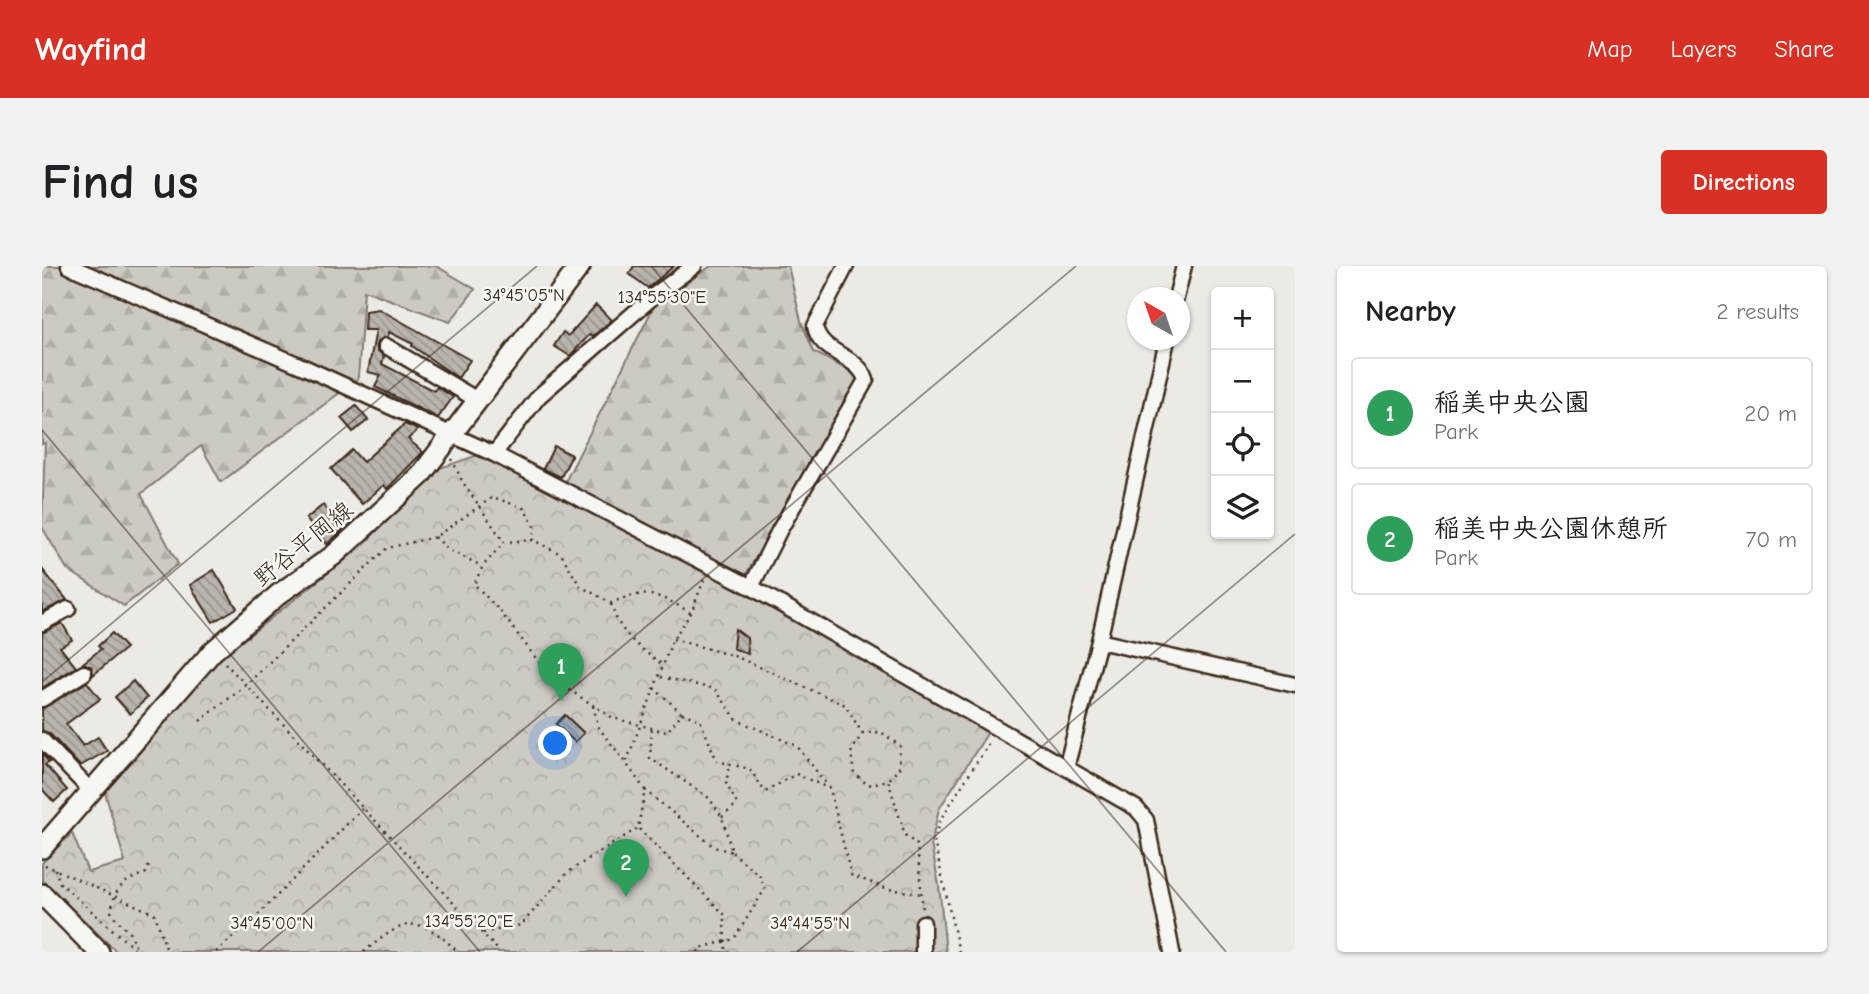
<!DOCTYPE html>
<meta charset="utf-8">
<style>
:root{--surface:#fff;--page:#f2f2f2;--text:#202124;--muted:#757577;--line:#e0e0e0;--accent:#d93025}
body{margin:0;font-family:"Comic Neue","Klee One",sans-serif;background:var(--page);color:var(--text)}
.controls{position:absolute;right:21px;top:21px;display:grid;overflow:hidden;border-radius:7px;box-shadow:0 2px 5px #0004}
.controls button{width:63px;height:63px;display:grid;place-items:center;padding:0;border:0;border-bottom:2px solid var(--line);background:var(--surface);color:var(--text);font:35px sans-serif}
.compass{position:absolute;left:1085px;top:21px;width:63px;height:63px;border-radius:50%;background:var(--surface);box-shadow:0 2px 5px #0004;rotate:320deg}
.you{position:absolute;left:514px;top:478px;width:24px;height:24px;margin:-18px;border:5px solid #fff;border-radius:50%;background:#1a73e8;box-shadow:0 0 0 10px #1a73e833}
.badge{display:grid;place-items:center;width:46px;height:46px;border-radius:50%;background:var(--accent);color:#fff;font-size:23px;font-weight:700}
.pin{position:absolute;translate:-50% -58px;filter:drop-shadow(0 2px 4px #0008)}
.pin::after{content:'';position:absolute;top:37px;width:24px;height:21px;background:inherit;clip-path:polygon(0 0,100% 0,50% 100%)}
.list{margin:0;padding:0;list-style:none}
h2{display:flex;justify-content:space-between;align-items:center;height:91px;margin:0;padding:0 28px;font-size:30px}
h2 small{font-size:23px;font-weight:400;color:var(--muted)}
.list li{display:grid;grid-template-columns:46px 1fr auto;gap:21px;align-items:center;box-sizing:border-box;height:112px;margin:0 14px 14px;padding:0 14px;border:2px solid var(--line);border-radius:7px}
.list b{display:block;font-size:26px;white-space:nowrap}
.list p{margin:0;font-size:23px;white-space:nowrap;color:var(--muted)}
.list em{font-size:23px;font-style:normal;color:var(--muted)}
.icon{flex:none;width:38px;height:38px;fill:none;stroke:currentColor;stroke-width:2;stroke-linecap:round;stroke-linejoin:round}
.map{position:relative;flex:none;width:1253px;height:686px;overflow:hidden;border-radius:7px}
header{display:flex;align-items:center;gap:42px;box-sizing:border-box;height:98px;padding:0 35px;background:var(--accent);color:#fff}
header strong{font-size:33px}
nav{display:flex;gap:38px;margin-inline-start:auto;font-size:24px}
.intro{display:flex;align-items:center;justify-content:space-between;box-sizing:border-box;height:168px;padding:0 42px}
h1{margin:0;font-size:49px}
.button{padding:18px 32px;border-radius:7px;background:var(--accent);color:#fff;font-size:24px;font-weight:700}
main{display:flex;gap:42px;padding:0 42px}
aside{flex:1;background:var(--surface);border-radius:7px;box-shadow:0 2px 5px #0004}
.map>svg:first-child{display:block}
.forest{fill:url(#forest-firs);stroke:#847a71;stroke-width:2}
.park{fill:url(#park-crowns);stroke:#847a71;stroke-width:2}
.building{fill:url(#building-back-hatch);stroke:#3b2a1e;stroke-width:2}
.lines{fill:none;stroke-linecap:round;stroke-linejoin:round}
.street-casing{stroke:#3b2a1e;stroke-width:19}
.secondary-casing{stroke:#3b2a1e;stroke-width:24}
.path{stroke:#3b2a1e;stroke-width:2.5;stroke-dasharray:2 5;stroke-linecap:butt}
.street{stroke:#f6f6f2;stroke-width:14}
.secondary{stroke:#f6f6f2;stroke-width:19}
.ticks{fill:none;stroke:#3b2a1e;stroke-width:2;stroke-opacity:0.45}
.labels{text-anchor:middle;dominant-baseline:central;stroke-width:5;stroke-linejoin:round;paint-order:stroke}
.street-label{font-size:24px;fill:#3b2a1e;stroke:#f6f6f2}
.ticks-label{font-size:18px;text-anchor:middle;fill:#3b2a1e;stroke:#f6f6f2;stroke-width:5;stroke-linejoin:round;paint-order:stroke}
</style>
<header>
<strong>Wayfind</strong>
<nav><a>Map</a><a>Layers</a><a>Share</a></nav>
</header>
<div class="intro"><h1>Find us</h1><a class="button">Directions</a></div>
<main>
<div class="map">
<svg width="1253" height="686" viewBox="0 0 1253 686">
<defs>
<pattern id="forest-firs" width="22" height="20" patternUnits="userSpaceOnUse" patternTransform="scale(1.75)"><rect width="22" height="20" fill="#cdcac4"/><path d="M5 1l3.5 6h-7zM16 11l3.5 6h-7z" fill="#b1aea8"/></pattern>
<pattern id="park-crowns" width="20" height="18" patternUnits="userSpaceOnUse" patternTransform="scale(1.75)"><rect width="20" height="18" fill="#cdcac4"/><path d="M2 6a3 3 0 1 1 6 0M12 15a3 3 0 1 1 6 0" fill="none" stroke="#b1aea8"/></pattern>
<pattern id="building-back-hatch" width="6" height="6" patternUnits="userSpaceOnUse" patternTransform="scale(1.75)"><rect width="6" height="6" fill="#bab4ae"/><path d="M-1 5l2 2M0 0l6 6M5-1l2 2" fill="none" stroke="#98938d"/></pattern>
</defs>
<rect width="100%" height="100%" fill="#ebeae5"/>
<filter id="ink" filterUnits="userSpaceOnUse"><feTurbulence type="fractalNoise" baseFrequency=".0143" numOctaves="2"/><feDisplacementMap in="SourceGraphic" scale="14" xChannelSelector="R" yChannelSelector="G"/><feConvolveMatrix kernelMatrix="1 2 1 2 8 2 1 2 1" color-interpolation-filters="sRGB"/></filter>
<g filter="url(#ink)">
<path class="forest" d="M0,0H394L433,23L408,56L322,24L316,113L179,216L159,180L99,228L136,298L82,340L25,303L0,261L3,177L0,178Z
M669,0H746L759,55L772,86L819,111L703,310L522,218L612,40Z"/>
<path class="park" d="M439,188L662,305L948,463L897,543L889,578L897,619L904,686H75L0,614V597L30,567L46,606L83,596L63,526L166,407L176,390L186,386L319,281L395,203Z"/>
<path class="building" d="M592,0H632L606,22L587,8Z
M554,39L570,54L551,70L548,68L528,90L512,80L521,66L526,70Z
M337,43L428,94L416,112L370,80L371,78L347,66L346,71L335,76V84L342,90L340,98L392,125L395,121L411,131L396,152L333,121L339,109L326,106L334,64H322L323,45Z
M314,140L326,154L311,166L299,152Z
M363,158L376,164L366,173L381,186L345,223L342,219L320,238L289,203L310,184L321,196Z
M512,180L530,189L519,211L501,203Z
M281,239L301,264L285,278L264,253Z
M0,303L25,334L0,346Z
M172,304L195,342L171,356L148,319Z
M20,357L30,374L18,381L34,401L0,422V367Z
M693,363L705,372L706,388L691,382Z
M70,367L84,382L51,409L50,401L41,397L59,383L56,380Z
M91,415L105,432L88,448L73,431Z
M45,416L58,433L24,458L41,480L56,471L65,485L38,500L7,467L0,465V443Z
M523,449L542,467L533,476L514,458Z
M0,488L7,496L3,499L25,524L12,536L0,523Z"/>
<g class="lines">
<defs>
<path id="street" d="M27,0L264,102L452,188L709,321L1094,542L1104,554L1130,686
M1134,32L1142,0
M344,80L437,135
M452,188L497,130L614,28L652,0
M709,321L737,265L824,114C816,88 778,89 773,60L804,0
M0,357L26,343
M1057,375L1253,419
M0,433L42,407
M0,474L48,524
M1024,502L1057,375L1125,74
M881,657V686"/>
<path id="secondary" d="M0,582L170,386L237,328L292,289L378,210L538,0
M0,628L57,686"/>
</defs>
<use href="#street" class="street-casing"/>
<use href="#secondary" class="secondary-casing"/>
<path class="path" d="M410,193L420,215L462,276
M393,271L407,284L440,300
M662,314L649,347L631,373L584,497L603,524L596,562L684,650C679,663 686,672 683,686
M569,338C577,368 598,382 622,400
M631,373L695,391L803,439L820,467L809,487L812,507L826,519L846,514L863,569L875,579L881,644
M183,397L458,686
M619,411L673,423L695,454L755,480L788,523L809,609L846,623L880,628
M612,422L640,447L625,466L571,452L509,412L458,345L432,318L441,300L462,276L491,274L519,288L538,320L569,337C604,322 617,328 649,347
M551,440L557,462L584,497
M640,447L658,454L675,495L708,503L723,526L754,508L786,522
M158,455L203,420L345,282L393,271L451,231L481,242L492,258L491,274
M820,467L839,466L858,480L857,502L847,514
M603,524L672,581L690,586L680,551L667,532L608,492L610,462
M680,551L695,538L684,517L688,497
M3,599L113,648L125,686
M13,603L18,617L96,686
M441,667L479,659L526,606L596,562
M91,686L94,683L90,670L69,647C73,620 80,616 104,607L108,597
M174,686L218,647L320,543
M322,686C364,651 377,648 416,686
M656,686L658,682L692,673L723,623L718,610L690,586
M917,686L892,575L898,554L949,474"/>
<use href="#street" class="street"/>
<use href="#secondary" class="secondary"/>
</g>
</g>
<path class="ticks" d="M609,0L1184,686M0,164L438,686M0,416L495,0M216,686L1034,0M755,686L1253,268"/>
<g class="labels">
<g class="street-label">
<text transform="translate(261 278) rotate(-39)">野谷平岡線</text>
</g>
</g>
<g class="ticks-label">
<text x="482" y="35">34°45'05"N</text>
<text x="620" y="37">134°55'30"E</text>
<text x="427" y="661">134°55'20"E</text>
<text x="230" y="663">34°45'00"N</text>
<text x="768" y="663">34°44'55"N</text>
</g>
</svg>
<div class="controls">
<button>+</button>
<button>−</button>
<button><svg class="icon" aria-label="locate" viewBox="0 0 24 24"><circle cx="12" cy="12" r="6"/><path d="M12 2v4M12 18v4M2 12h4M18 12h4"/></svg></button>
<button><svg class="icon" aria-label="layers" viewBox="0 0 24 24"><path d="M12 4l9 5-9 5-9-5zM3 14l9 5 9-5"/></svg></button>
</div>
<svg class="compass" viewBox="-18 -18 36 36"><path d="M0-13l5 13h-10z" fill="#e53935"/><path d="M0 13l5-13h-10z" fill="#757577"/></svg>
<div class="you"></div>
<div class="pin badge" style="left:519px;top:435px;background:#2e9e5b">1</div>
<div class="pin badge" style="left:584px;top:631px;background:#2e9e5b">2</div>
</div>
<aside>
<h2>Nearby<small>2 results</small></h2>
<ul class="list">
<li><span class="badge" style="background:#2e9e5b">1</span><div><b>稲美中央公園</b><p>Park</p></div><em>20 m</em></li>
<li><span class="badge" style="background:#2e9e5b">2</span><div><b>稲美中央公園休憩所</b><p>Park</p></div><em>70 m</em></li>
</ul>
</aside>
</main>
